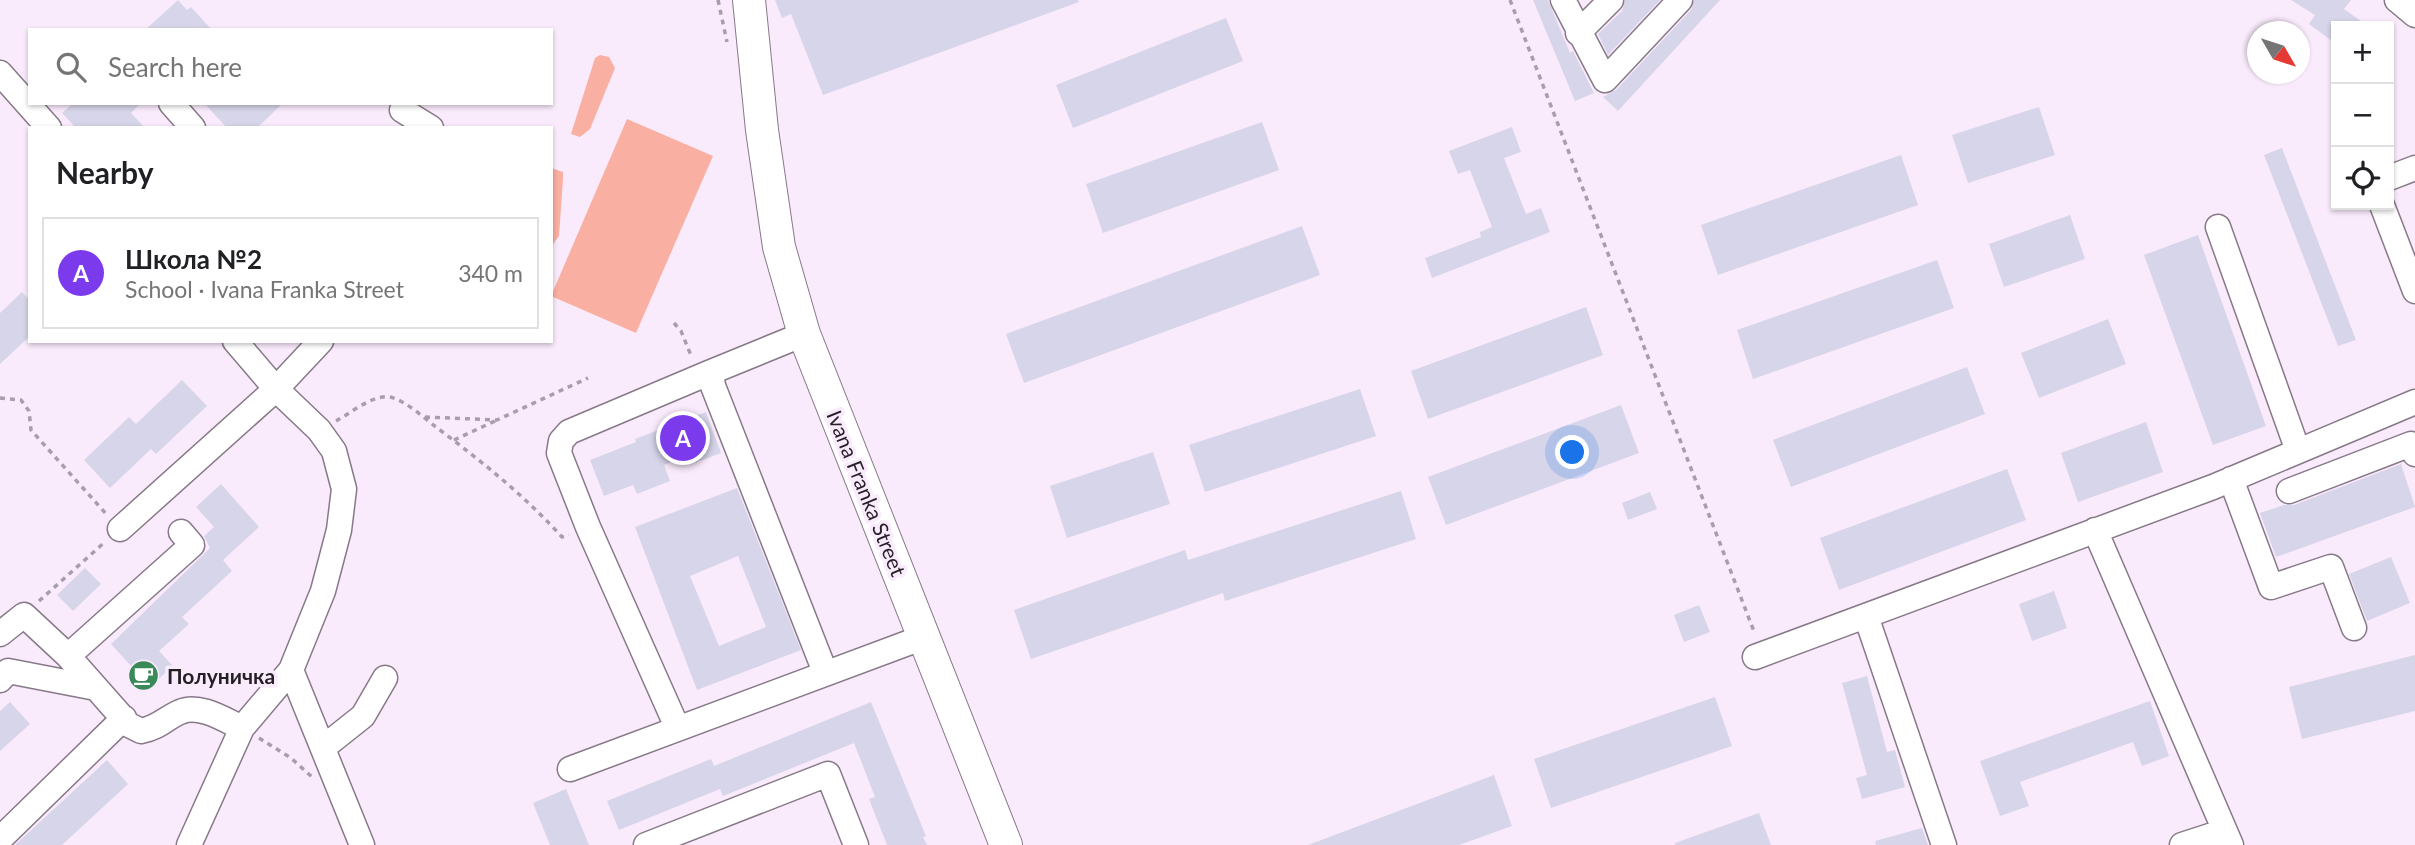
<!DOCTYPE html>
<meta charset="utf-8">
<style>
:root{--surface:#fff;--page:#f6f6f6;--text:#202124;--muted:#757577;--line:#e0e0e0;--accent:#7c3aed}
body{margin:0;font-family:Lato,sans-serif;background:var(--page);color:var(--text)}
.controls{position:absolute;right:21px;top:21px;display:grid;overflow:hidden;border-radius:0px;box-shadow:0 2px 5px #0004}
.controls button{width:63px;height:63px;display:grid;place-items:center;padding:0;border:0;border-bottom:2px solid var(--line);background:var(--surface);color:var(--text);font:35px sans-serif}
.compass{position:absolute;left:2247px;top:21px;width:63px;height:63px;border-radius:50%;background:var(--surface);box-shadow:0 2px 5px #0004;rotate:129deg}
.you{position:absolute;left:1573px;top:453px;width:24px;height:24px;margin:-18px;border:5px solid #fff;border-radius:50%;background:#1a73e8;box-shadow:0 0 0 10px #1a73e833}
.badge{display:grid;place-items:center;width:46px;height:46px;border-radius:50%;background:var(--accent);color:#fff;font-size:23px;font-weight:700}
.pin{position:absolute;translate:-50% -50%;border:4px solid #fff;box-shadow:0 2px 7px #0006}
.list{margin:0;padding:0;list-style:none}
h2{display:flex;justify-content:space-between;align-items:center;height:91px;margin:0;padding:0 28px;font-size:30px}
h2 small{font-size:23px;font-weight:400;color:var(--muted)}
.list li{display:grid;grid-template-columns:46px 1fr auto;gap:21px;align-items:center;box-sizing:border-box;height:112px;margin:0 14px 14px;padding:0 14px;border:2px solid var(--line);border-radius:0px}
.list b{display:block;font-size:26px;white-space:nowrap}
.list p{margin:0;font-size:23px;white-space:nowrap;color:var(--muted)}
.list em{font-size:23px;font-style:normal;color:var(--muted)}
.icon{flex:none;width:38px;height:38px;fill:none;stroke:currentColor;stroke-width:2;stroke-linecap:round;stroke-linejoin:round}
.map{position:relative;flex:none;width:2415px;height:845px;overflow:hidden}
.search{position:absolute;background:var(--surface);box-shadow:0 2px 5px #0004;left:28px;top:28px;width:525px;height:77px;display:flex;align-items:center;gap:18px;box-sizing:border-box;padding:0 24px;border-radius:0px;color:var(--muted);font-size:26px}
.panel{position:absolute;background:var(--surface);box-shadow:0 2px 5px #0004;left:28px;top:126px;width:525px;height:217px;border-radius:0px}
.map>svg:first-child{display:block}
.green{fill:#f9afa1}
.building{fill:#d7d5e9;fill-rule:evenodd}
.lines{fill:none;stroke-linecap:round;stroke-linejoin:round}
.minor-casing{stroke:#877988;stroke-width:27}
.major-casing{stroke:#877988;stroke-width:34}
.path{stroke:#a89daa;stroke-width:3.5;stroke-dasharray:5 5;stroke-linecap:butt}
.minor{stroke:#fff;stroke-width:24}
.major{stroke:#fff;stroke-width:32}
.labels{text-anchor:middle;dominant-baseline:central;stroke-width:7;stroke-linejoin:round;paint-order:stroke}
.street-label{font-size:21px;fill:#241f25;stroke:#faebfc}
.poi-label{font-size:21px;font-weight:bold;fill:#241f25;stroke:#faebfc;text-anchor:start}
</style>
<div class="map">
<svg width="2415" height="845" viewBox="0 0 2415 845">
<rect width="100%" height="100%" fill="#faebfc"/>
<path class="green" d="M600,55L609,57L615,68L590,129L580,137L571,134L595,58Z
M627,119L713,156L636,333L551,296Z
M551,168L563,172V179L559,236L551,247Z"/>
<path class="building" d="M178,0L187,10L191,7L212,30H145Z
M775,0H1078L1079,2L823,95L791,14L782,18Z
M1533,0H1548L1570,53L1573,51L1594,93L1575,101Z
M1625,0H1660L1608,55L1598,34L1622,11Z
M1694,0H1720L1618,111L1603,97L1616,90L1691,10Z
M2291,0H2351L2344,9L2368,26H2336V44L2309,24L2315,15Z
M1226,18L1243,61L1073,128L1056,85Z
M73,103H141L131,113L145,128H76L62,113Z
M204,103H283L257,128H227Z
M2039,107L2055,155L1968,183L1952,135Z
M1262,122L1279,170L1103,233L1086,184Z
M1512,127L1521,152L1504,158L1526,214L1541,208L1550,232L1432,278L1425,258L1481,237L1480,232L1492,227L1470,170L1458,174L1449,151Z
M2282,148L2356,340L2338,346L2264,155Z
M1901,155L1918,205L1718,275L1701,225Z
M2070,215L2085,259L2004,287L1989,244Z
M1302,226L1320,275L1024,383L1006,334Z
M2198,235L2266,426L2213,445L2144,255Z
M1937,260L1954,308L1753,379L1737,330Z
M22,292L30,301V336L0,364V313Z
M1586,307L1603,355L1428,419L1411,371Z
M2108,319L2126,364L2039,398L2021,353Z
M1967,367L1985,414L1791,487L1773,440Z
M182,380L207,406L156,454L151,449L110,488L84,460L129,417L136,424Z
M1360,389L1376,436L1205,492L1189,445Z
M1621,405L1639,453L1446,525L1428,477Z
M706,412L721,453L692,464L688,455L664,465L670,481L637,494L633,485L604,496L590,460L636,442L635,439Z
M2146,422L2163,472L2078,502L2061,453Z
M1153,452L1170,504L1067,538L1050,486Z
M2401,464L2415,507L2276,557L2260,513L2284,505H2294Z
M2007,469L2026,520L1839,590L1820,538Z
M221,484L259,527L223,560L232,571L182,617L189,624L159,651L173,666L150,687L111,644L210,548L204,536L214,527L196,507Z
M737,488L801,650L697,690L635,527ZM738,556L766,627L719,646L690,576Z
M1401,491L1416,539L1225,601L1223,593L1031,659L1014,610L1185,550L1188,560Z
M1650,492L1657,509L1628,520L1622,503Z
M2391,557L2410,603L2367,621L2349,574Z
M85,568L101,584L73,611L57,595Z
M2054,591L2067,628L2032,641L2019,604Z
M1699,605L1710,632L1684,642L1674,615Z
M2415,655V711L2302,739L2289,687Z
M1867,676L1887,752L1895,750L1905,787L1862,799L1856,778L1867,775L1842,683Z
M1715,697L1732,746L1551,808L1534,759Z
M2150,701L2169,756L2142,766L2133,742L2020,782L2029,806L2000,816L1980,761Z
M10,702L30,724L0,751V711Z
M871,702L926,836L923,837L927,845H887L869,799L875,797L854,743L723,796L720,789L619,830L607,801L711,759L714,766Z
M107,760L128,784L62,845H15Z
M1494,775L1512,826L1459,845H1308Z
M566,789L589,845H550L533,803Z
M1759,813L1771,845H1675V843Z
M1922,828L1928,845H1876L1875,841Z"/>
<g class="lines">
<defs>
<path id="minor" d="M1563,0L1605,80L1680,0
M2397,0L2415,15
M1578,33L1611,0
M0,73L49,128
M171,103L193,128
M402,110L431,128
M2389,178L2415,168
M2382,205L2415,291
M2218,227L2298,451
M804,334L711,372L713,386L825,672
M2231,479L2271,587L2331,567L2354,628
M2289,491L2411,444L2415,454
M120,529L276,389L321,341
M2095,530L2231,845
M1866,616L1944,845
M0,634L24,615L68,656L129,725L141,731C160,727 164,719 180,712C199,703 225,720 242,728
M68,656L192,545L181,532
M1755,657L2213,487L2415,402
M291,670L362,845
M0,680L8,671L96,688
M677,727L588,527L559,453L561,441L569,432L711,372
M324,747L363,716L385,678
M570,769L924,637
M0,839L124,718
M189,845L242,728L291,670L323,591L339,530L344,489L334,451L319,430L276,389L235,341
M646,845L828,774L856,845
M2182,845L2225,831"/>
<path id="major" d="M749,0L762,130L779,247L804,334L1006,845"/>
</defs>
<use href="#minor" class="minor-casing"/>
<use href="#major" class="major-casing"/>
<path class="path" d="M718,0L727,42
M1510,0L1755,634
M674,323L681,331L692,358
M0,398L21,400L29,411L31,430L108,516
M425,417L497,420L588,378
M336,421C351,413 373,394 390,397C406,401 423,417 436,427C481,461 524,495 562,537L569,535
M454,440L495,421
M39,601L106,541
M259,738L291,758L312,777"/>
<use href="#minor" class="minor"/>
<use href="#major" class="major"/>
</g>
<defs>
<symbol id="cafe-disc" viewBox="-11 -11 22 22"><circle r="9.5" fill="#398959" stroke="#faebfc"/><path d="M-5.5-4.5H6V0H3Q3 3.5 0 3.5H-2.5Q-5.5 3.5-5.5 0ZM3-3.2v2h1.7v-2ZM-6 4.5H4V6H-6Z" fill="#fff"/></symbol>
</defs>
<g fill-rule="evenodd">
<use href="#cafe-disc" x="126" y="658" width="35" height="35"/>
</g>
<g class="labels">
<g class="street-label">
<text transform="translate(867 493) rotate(68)">Ivana Franka Street</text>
</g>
<g class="poi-label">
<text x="167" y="675">Полуничка</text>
</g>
</g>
</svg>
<div class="controls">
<button>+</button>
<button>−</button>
<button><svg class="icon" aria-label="locate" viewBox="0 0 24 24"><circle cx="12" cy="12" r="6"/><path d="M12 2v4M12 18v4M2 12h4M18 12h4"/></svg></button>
</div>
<svg class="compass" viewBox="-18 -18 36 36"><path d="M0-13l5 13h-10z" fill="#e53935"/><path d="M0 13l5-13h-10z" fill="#757577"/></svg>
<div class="you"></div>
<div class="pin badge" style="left:683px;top:438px">A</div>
<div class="search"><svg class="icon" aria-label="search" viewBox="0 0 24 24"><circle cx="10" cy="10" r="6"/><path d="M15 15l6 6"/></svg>Search here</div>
<section class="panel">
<h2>Nearby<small></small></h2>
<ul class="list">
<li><span class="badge">A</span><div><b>Школа №2</b><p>School · Ivana Franka Street</p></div><em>340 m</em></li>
</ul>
</section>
</div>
